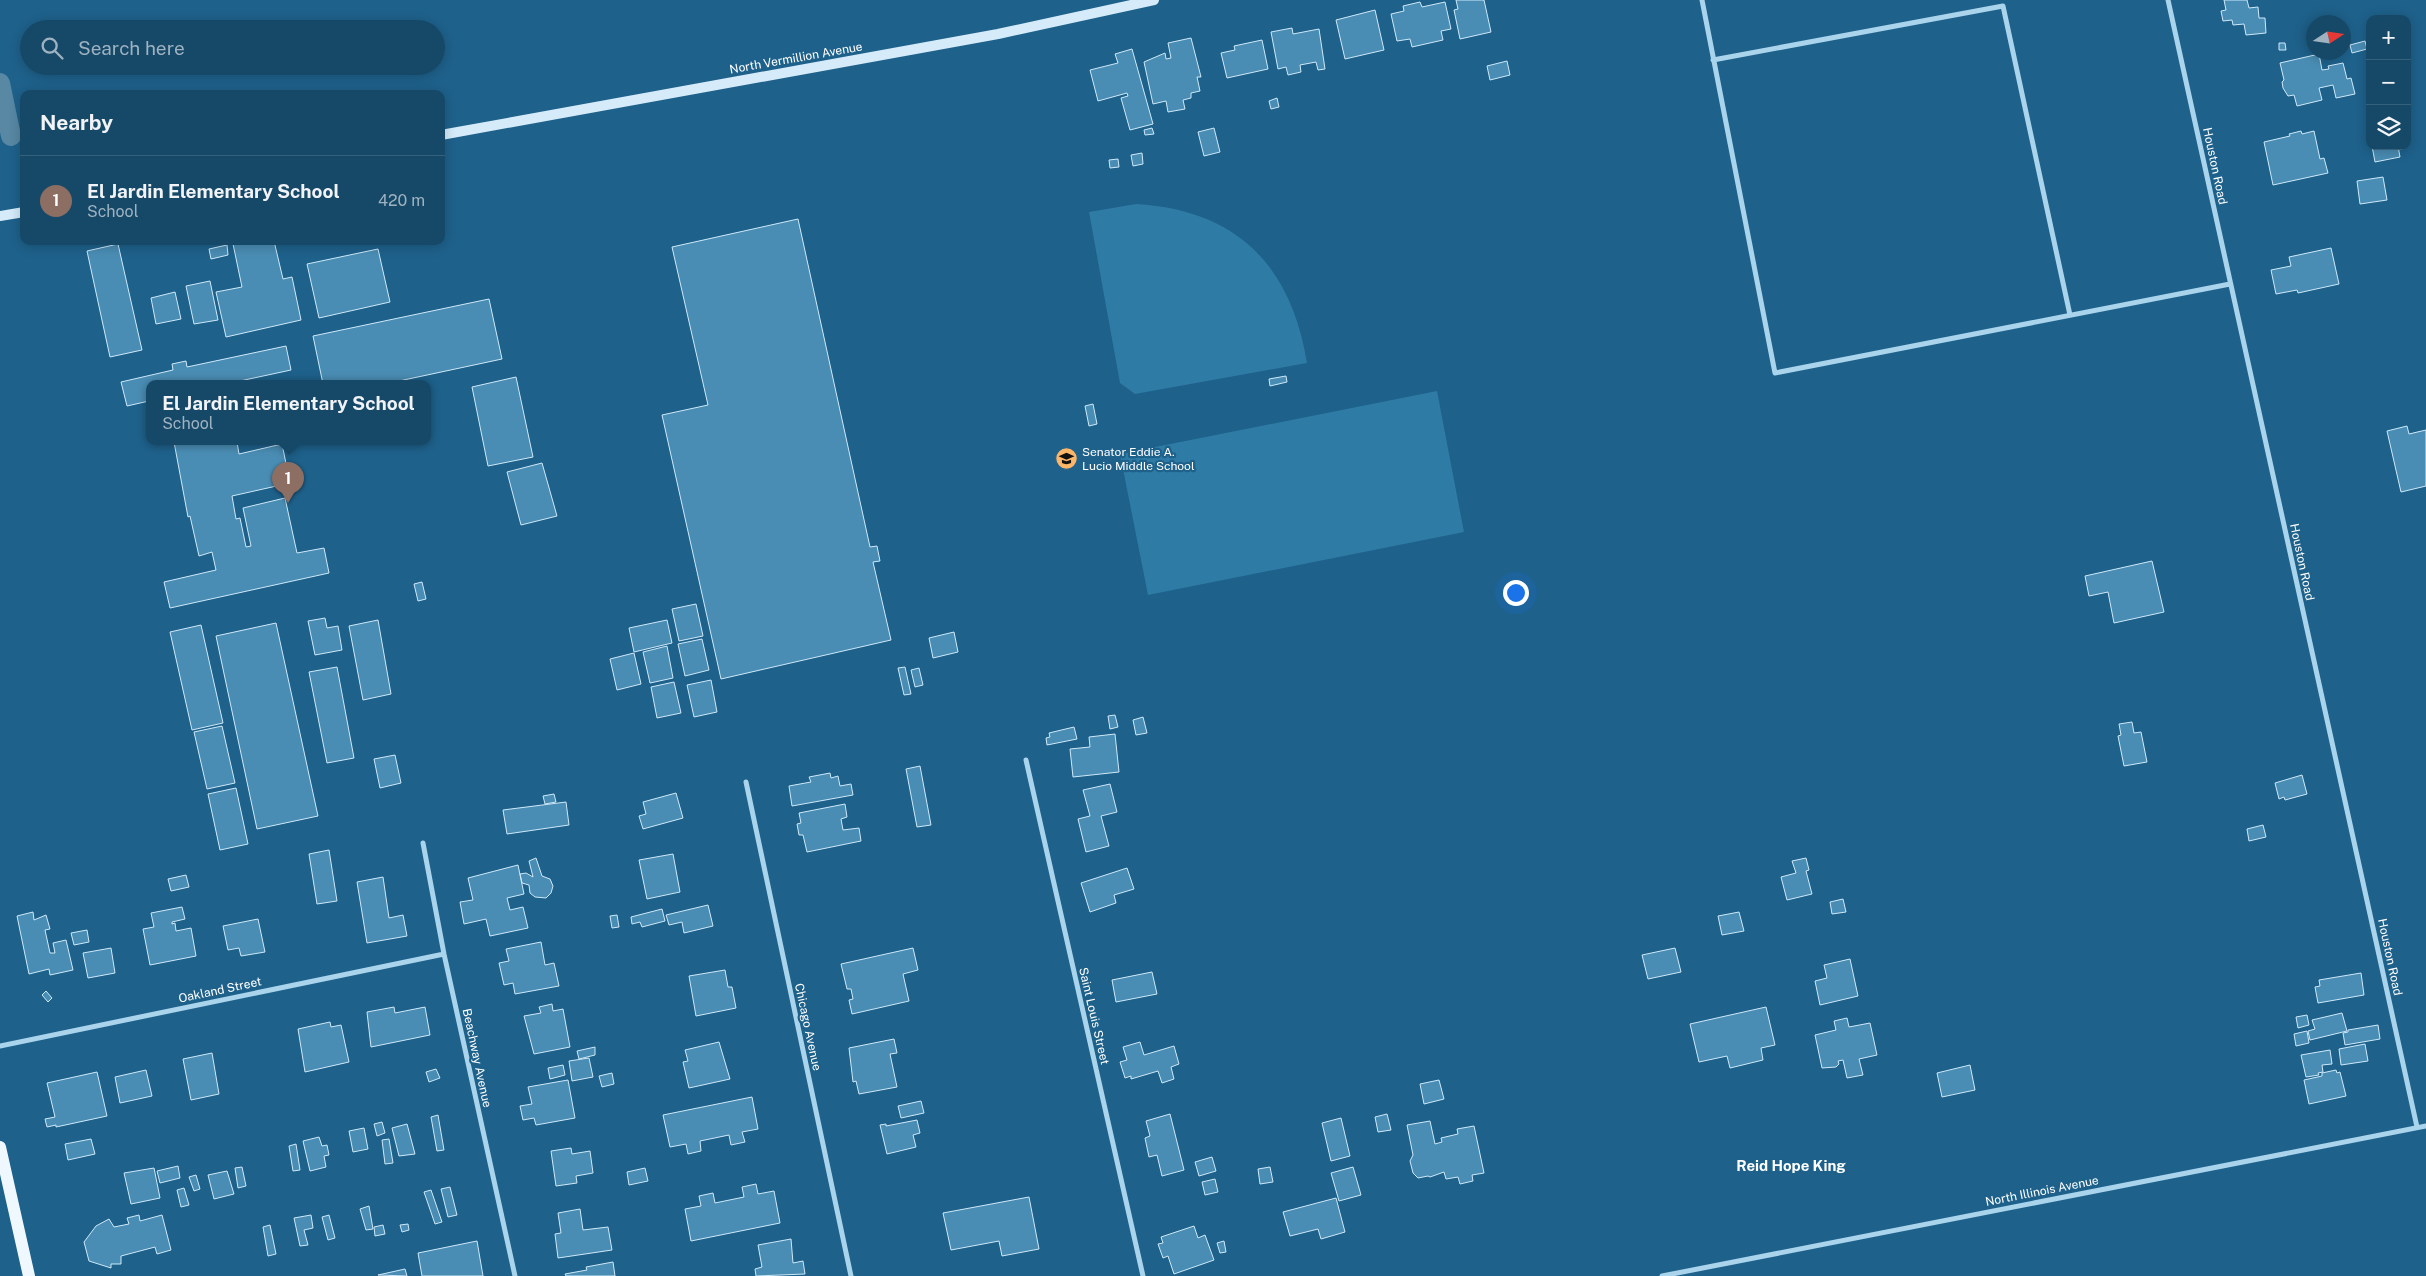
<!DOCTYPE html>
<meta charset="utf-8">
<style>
:root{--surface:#164968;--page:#235371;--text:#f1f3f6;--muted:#9eb2c0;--line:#35617c;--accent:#eead8d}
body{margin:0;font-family:"Public Sans",sans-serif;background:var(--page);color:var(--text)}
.controls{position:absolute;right:15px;top:15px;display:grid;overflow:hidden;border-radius:10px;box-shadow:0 2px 12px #0003}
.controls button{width:45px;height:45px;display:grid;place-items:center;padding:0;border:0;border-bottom:1px solid var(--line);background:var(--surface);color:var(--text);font:25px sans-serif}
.compass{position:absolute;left:2306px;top:15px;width:45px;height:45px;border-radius:50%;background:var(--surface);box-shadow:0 2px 12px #0003;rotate:78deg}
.you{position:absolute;left:1515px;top:592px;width:18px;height:18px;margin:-12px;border:4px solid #fff;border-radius:50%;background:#1a73e8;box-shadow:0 0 0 8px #1a73e833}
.badge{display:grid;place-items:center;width:32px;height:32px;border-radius:50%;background:var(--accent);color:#fff;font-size:16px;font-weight:700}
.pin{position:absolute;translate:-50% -41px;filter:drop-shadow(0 1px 2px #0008)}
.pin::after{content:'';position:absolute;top:26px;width:18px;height:15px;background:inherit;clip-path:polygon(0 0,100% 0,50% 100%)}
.popup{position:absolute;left:146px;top:380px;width:285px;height:65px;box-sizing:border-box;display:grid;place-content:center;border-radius:10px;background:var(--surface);filter:drop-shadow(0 1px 4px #0005);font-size:16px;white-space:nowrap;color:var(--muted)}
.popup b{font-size:19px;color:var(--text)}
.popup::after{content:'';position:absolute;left:50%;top:100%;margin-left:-10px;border:10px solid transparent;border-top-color:var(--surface)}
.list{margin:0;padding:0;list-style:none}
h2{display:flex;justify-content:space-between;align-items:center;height:65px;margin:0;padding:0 20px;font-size:21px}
h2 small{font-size:16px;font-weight:400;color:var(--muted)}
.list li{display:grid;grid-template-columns:32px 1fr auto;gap:15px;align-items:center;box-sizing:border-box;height:90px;padding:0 20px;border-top:1px solid var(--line)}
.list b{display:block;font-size:19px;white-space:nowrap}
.list p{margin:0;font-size:16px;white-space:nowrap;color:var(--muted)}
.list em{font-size:16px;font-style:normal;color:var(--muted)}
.icon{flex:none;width:28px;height:28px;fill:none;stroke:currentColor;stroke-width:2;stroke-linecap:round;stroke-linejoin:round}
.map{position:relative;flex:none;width:2426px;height:1276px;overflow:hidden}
.search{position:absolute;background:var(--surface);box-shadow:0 2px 12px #0003;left:20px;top:20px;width:425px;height:55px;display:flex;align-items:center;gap:12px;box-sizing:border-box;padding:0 18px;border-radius:28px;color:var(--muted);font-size:19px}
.panel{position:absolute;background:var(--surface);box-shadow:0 2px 12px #0003;left:20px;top:90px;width:425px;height:155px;border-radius:10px}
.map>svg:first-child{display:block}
.green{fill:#2e7ba6}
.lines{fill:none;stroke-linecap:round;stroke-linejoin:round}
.canal{stroke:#5888a4;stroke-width:20}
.building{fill:#4a8db4;stroke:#cee9f9}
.street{stroke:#a9d4ec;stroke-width:5}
.secondary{stroke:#d5ebf9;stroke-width:10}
.primary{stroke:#eff8ff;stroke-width:12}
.labels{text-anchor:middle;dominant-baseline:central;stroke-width:4.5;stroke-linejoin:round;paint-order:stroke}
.street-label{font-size:12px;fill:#fff;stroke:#1e618b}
.poi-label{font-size:12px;fill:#fff;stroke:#1e618b;text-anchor:start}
.quarter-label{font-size:15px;font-weight:bold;fill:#fff;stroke:#1e618b}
</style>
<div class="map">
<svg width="2426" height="1276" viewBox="0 0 2426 1276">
<rect width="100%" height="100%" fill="#1e618b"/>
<path class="green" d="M1136,204C1237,210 1291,265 1307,363L1135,394L1120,383L1089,212Z
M1437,391L1464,532L1148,595L1120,454Z"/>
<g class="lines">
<path class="canal" d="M0,83L11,136"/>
</g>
<path class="building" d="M1456,0H1484L1491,32L1460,39L1454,10L1458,9Z
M2224,0H2247L2249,8L2258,7L2259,18H2265L2266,33L2246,35L2244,24L2233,25L2232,20L2223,21L2221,11L2226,10Z
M1420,2L1422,7L1445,2L1451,29L1441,31L1443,40L1412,47L1410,39L1397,41L1391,14L1404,11L1403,6Z
M1375,10L1384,50L1345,59L1336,20Z
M1292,28L1293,34L1319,29L1325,69L1318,70L1316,62L1300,65L1301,72L1288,75L1286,67L1278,69L1271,32Z
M1191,38L1201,77H1197L1200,91L1191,93V98L1183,100L1185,109L1168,112L1166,101L1153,104L1144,62L1165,53L1166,59L1171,58L1168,43Z
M1262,40L1268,69L1227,78L1221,53L1235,50L1234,46Z
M2365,41L2367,49L2352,53L2350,45Z
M2279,43H2285L2286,50H2279Z
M1132,49L1153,124L1130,130L1121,98L1128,96L1127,93L1098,101L1090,70L1118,63L1115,54Z
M2319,54L2322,70L2329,69L2328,66L2343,63L2347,79L2351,78L2355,94L2336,98L2333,85L2319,88L2322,100L2297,106L2294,95L2288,96L2283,88L2282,82L2284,80L2280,63Z
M1507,61L1510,75L1490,80L1487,66Z
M1277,98L1279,107L1271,109L1269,101Z
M1152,128L1154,134L1145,135L1144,130Z
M1214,128L1220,152L1204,156L1198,132Z
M2301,131L2302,134L2314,131L2320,159L2324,158L2328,173L2273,185L2264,142L2290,136L2289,134Z
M2372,146H2398L2400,157L2375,162Z
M1142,153L1143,164L1133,166L1131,155Z
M1118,159L1119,167L1110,168L1109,160Z
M2383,177L2387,200L2360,204L2357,181Z
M798,219L870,547L877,546L880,561L873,562L891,640L721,679L662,415L708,405L672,247Z
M244,241H274L283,279L292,277L301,320L226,337L216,292L242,287L233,244Z
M118,244L142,350L110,357L87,251Z
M227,245L228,255L211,259L209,249Z
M2331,248L2339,284L2298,293L2297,290L2276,294L2271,270L2291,266L2289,257Z
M378,249L390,302L319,318L307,264Z
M210,281L218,320L194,324L186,286Z
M175,292L181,319L156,324L151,298Z
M489,299L502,359L385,384H323L313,336Z
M286,346L291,370L226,384H149V401L127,406L121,382L173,370L172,364L186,361L187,367Z
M1286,376L1287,382L1270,386L1269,379Z
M516,377L533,457L488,466L472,387Z
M1093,404L1097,424L1089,426L1085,406Z
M2407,426L2409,434L2426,430V486L2401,492L2387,431Z
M174,442H237L239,454L282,444L290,483L232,496L236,519L240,518L246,547L251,546L243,508L285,498L297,553L324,548L329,573L170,608L164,582L216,570L212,552L199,556L190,516L188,517Z
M542,463L557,516L521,525L507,472Z
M2152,561L2164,612L2114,623L2108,592L2089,596L2085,576Z
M422,582L426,599L418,601L414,584Z
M696,604L703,636L679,641L672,609Z
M325,618L327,628L338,626L342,650L315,655L308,621Z
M378,620L391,694L363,700L349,626Z
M667,620L672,643L634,652L629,628Z
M276,623L318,816L257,829L216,636Z
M201,625L223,723L192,730L170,632Z
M954,632L958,652L933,658L929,638Z
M702,639L709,670L685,676L678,644Z
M667,646L673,678L650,683L643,652Z
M634,653L641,684L617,690L610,659Z
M337,667L354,758L327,763L309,672Z
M905,667L911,694L904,695L898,668Z
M919,668L923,685L915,687L911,670Z
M711,680L717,712L694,717L687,685Z
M674,682L681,713L657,718L651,687Z
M1115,715L1118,727L1110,729L1108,716Z
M1143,717L1147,733L1136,735L1133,720Z
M2132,722L2134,733L2141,732L2147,762L2124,766L2118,736L2121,735L2119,724Z
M222,726L235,783L207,789L194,732Z
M1074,727L1077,739L1047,745L1046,738L1050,737L1049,733Z
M1115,734L1119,772L1073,777L1070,749L1090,747L1089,737Z
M395,755L401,783L380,788L374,759Z
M920,766L931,825L917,827L906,769Z
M830,773L831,778L838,776L840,786L851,784L853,795L792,806L789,786L811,782L809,777Z
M2302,775L2307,794L2285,800L2284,797L2279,799L2275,783Z
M1110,784L1117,812L1101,816L1109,846L1086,852L1078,819L1090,816L1083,790Z
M236,788L248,844L220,850L208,794Z
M676,793L683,818L643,829L639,816L646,814L643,802Z
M554,794L556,802L545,804L543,796Z
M566,802L569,825L507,834L503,810Z
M845,804L847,817L841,819L843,830L859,828L861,841L807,852L803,835H799L797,824L801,823L799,813Z
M2263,825L2266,837L2249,841L2247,829Z
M329,850L337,901L317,904L309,854Z
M673,854L680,892L647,899L639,860Z
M536,858L542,876L550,879L553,886L551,893L546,898L535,897L530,893L529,885L522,883L520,874L526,873L533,877L529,861Z
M1806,858L1809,870L1806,871L1812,894L1787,900L1781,877L1796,873L1792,861Z
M518,865L524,894L507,898L510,910L523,907L528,928L490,936L486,919L464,924L460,902L473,900L468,878Z
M1127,868L1134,889L1114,895L1116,903L1090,912L1081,883Z
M186,875L189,887L171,891L168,879Z
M383,877L389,918L403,915L407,936L367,943L357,882Z
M1843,899L1846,912L1832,914L1830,902Z
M708,905L713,926L684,933L682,922L669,925L666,915Z
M182,907L185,919L172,922V924L175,923L176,931L191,928L196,956L150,965L143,929L154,927L151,913Z
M662,909L665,921L642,927L640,922L632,924L631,917Z
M33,912L34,920L46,915L50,929L45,930L50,953H55L53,943L66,940L73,970L50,975L49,969L29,974L17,916Z
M1739,912L1744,931L1722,935L1718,916Z
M617,915L619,927L612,928L610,916Z
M258,919L265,952L241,956L239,948L228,950L223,926Z
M87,930L89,942L74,945L71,933Z
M541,942L545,965L554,963L559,986L515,994L513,983L504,985L499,963L509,961L506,949Z
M111,948L115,973L88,978L83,953Z
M913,948L918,970L903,974L909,1001L852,1014L849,1000L853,999L851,989H847L841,964Z
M1675,948L1681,972L1648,979L1642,955Z
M1850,959L1858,996L1820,1005L1815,981L1827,978L1824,965Z
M725,970L728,987H732L736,1008L696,1016L689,976Z
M1152,972L1157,994L1116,1002L1112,980Z
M2361,973L2364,995L2318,1003L2315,987L2320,986L2319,980Z
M46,991L52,998L48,1002L42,995Z
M552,1004L553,1011L563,1009L570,1047L534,1054L524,1016L541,1013L539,1007Z
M394,1007L395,1013L425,1007L430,1035L371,1047L367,1012Z
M1766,1007L1775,1045L1761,1048L1763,1060L1730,1068L1727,1056L1699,1062L1690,1024Z
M2342,1013L2347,1031L2310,1040L2308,1031L2315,1029L2312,1020Z
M2307,1015L2309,1025L2298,1028L2296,1017Z
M1847,1018L1849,1027L1870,1023L1877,1055L1859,1059L1863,1075L1847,1078L1843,1060L1838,1061L1839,1064L1836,1067L1822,1068L1815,1035L1836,1030L1834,1021Z
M330,1022L331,1027L341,1025L349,1062L305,1072L298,1029Z
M2378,1025L2380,1039L2345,1045L2343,1033L2348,1032V1030Z
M2307,1031L2309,1043L2296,1046L2294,1034Z
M894,1039L897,1053L890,1054L897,1087L859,1094L856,1081L853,1082L849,1048Z
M719,1042L730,1079L689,1088L683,1062L688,1061L685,1050Z
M1140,1042L1144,1055L1174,1046L1179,1064L1171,1067L1174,1079L1162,1083L1158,1071L1131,1079V1076L1125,1078L1120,1062L1127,1060L1123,1047Z
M2365,1044L2368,1061L2341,1065L2339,1049Z
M595,1047V1055L579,1059L577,1051Z
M2330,1050L2332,1064L2322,1065L2323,1072L2318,1073L2319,1075L2306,1077L2301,1055Z
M212,1053L219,1094L191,1100L183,1059Z
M589,1058L593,1077L572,1081L569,1061Z
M563,1065L565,1075L550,1079L548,1068Z
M1970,1065L1975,1090L1942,1097L1937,1073Z
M436,1069L440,1078L429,1082L426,1072Z
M146,1070L152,1096L120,1103L115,1077Z
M2336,1070L2337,1073L2340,1072L2346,1096L2309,1104L2304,1080L2322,1076V1073Z
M97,1072L107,1116L56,1127V1125L47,1127L45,1119L55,1117L47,1083Z
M612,1073L614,1084L602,1087L599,1076Z
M568,1080L575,1118L536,1125L534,1118L523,1120L520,1106L532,1104L528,1087Z
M1439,1080L1444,1099L1424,1104L1420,1084Z
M752,1097L758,1129L742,1132L745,1142L731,1145L729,1135L700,1141L701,1151L688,1154L686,1144L670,1147L663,1115Z
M921,1101L924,1113L901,1118L898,1106Z
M1170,1114L1184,1170L1162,1176L1157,1155L1149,1157L1145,1138L1150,1136L1146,1121Z
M1387,1114L1391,1130L1378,1132L1375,1117Z
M438,1115L444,1150L437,1151L431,1117Z
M1341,1118L1350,1156L1331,1161L1322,1123Z
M917,1120L920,1133L913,1135L916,1147L887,1154L880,1125L886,1124V1126Z
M1430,1121L1435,1144L1442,1142L1441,1138L1458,1134L1457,1129L1474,1126L1484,1173L1472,1175L1473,1181L1460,1184L1458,1177L1446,1179L1444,1172L1430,1177L1428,1176L1418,1178L1413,1173L1410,1161L1413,1155L1407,1125Z
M382,1122L385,1133L377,1136L374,1124Z
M407,1124L415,1154L399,1156L392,1128Z
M364,1128L368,1149L353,1152L349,1131Z
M319,1137L322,1146L327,1145L329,1155L324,1156L326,1167L310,1171L303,1141Z
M91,1139L95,1154L68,1160L65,1144Z
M389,1139L393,1163L385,1164L382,1140Z
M296,1144L300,1170L293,1171L289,1146Z
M571,1148L572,1154L590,1151L593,1173L576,1176L577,1183L556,1186L551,1151Z
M1212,1157L1216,1171L1199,1176L1195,1162Z
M178,1166L180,1178L160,1183L157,1171Z
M242,1167L246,1186L238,1188L235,1168Z
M1270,1167L1273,1182L1260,1184L1258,1169Z
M1353,1167L1361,1195L1339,1201L1331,1173Z
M154,1168L160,1198L131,1204L124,1173Z
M645,1168L648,1181L629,1185L627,1172Z
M227,1171L234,1194L214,1199L208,1175Z
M196,1175L200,1189L194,1191L189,1177Z
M1215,1179L1218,1192L1205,1195L1202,1182Z
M756,1184L758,1194L774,1191L780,1223L691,1241L685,1209L701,1206L699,1196L713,1193L715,1203L744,1197L742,1187Z
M450,1187L457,1215L448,1217L441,1189Z
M184,1188L189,1205L181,1207L177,1190Z
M431,1190L442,1222L435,1224L424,1192Z
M1029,1197L1039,1249L1002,1256L999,1241L951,1250L943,1213Z
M1336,1198L1345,1232L1321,1239L1318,1229L1290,1236L1283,1212Z
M369,1206L373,1229L366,1230L360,1209Z
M580,1209L583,1230L608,1227L612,1250L558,1258L555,1234L561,1233L558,1213Z
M139,1215L140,1221L162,1215L171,1250L157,1254L155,1247L121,1256V1264H111V1268L89,1261L84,1242L96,1226L109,1219L114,1227L129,1224L127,1218Z
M311,1215L313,1228L304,1230L308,1245L300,1246L294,1218Z
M329,1215L335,1238L328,1240L322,1217Z
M408,1224L409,1230L402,1232L400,1225Z
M270,1225L276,1254L268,1256L263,1227Z
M383,1225L385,1234L375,1236L374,1227Z
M1194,1226L1198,1238L1205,1235L1214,1260L1174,1274L1168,1256L1163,1258L1158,1244L1163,1243L1161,1237Z
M791,1239L793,1263L803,1261L805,1274L756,1276L755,1269L762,1267L758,1245Z
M477,1241L483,1276H422L418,1253Z
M1224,1241L1226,1252L1220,1253L1217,1243Z
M613,1262L615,1276H566L565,1274L587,1270L586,1267Z
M405,1269L407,1276L378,1275Z"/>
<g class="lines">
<path class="street" d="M1702,0L1775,373L2230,284
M2168,0L2417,1127
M1713,60L2003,6L2070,315
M1026,760L1143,1276
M746,782L851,1276
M423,843L444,954L515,1276
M0,1046L444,954
M1662,1276L2426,1126"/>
<path class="secondary" d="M441,135L998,34L1154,0
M0,216L24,212"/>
<path class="primary" d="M0,1147L29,1276"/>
</g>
<defs>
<symbol id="school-disc" viewBox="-11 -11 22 22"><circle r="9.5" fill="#fbb668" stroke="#1e618b"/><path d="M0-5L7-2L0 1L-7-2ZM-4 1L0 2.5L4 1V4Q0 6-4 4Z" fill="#111"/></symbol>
</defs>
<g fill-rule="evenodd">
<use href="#school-disc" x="1054" y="446" width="25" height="25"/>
</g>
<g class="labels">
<g class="street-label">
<text transform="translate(796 58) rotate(-10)">North Vermillion Avenue</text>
<text transform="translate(2215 166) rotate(78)">Houston Road</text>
<text transform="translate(2302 562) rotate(78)">Houston Road</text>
<text transform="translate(2390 957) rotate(78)">Houston Road</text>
<text transform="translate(220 990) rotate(-12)">Oakland Street</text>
<text transform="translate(1094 1016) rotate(77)">Saint Louis Street</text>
<text transform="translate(808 1027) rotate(78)">Chicago Avenue</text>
<text transform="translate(477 1058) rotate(78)">Beachway Avenue</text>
<text transform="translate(2042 1191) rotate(-11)">North Illinois Avenue</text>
</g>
<g class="poi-label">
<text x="1082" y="452">Senator Eddie A.<tspan x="1082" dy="14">Lucio Middle School</tspan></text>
</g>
<g class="quarter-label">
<text x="1791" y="1165">Reid Hope King</text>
</g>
</g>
</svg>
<div class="controls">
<button>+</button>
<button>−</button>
<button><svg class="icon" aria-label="layers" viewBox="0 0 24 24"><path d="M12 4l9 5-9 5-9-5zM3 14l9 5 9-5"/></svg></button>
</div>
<svg class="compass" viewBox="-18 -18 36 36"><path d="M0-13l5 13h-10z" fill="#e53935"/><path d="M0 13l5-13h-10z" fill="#9eb2c0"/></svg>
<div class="you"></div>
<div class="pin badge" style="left:288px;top:503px;background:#8d6e63">1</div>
<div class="popup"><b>El Jardin Elementary School</b>School</div>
<div class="search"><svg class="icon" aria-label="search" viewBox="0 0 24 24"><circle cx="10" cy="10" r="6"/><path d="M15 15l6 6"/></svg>Search here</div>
<section class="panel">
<h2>Nearby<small></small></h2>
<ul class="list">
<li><span class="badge" style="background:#8d6e63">1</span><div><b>El Jardin Elementary School</b><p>School</p></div><em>420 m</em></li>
</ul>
</section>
</div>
